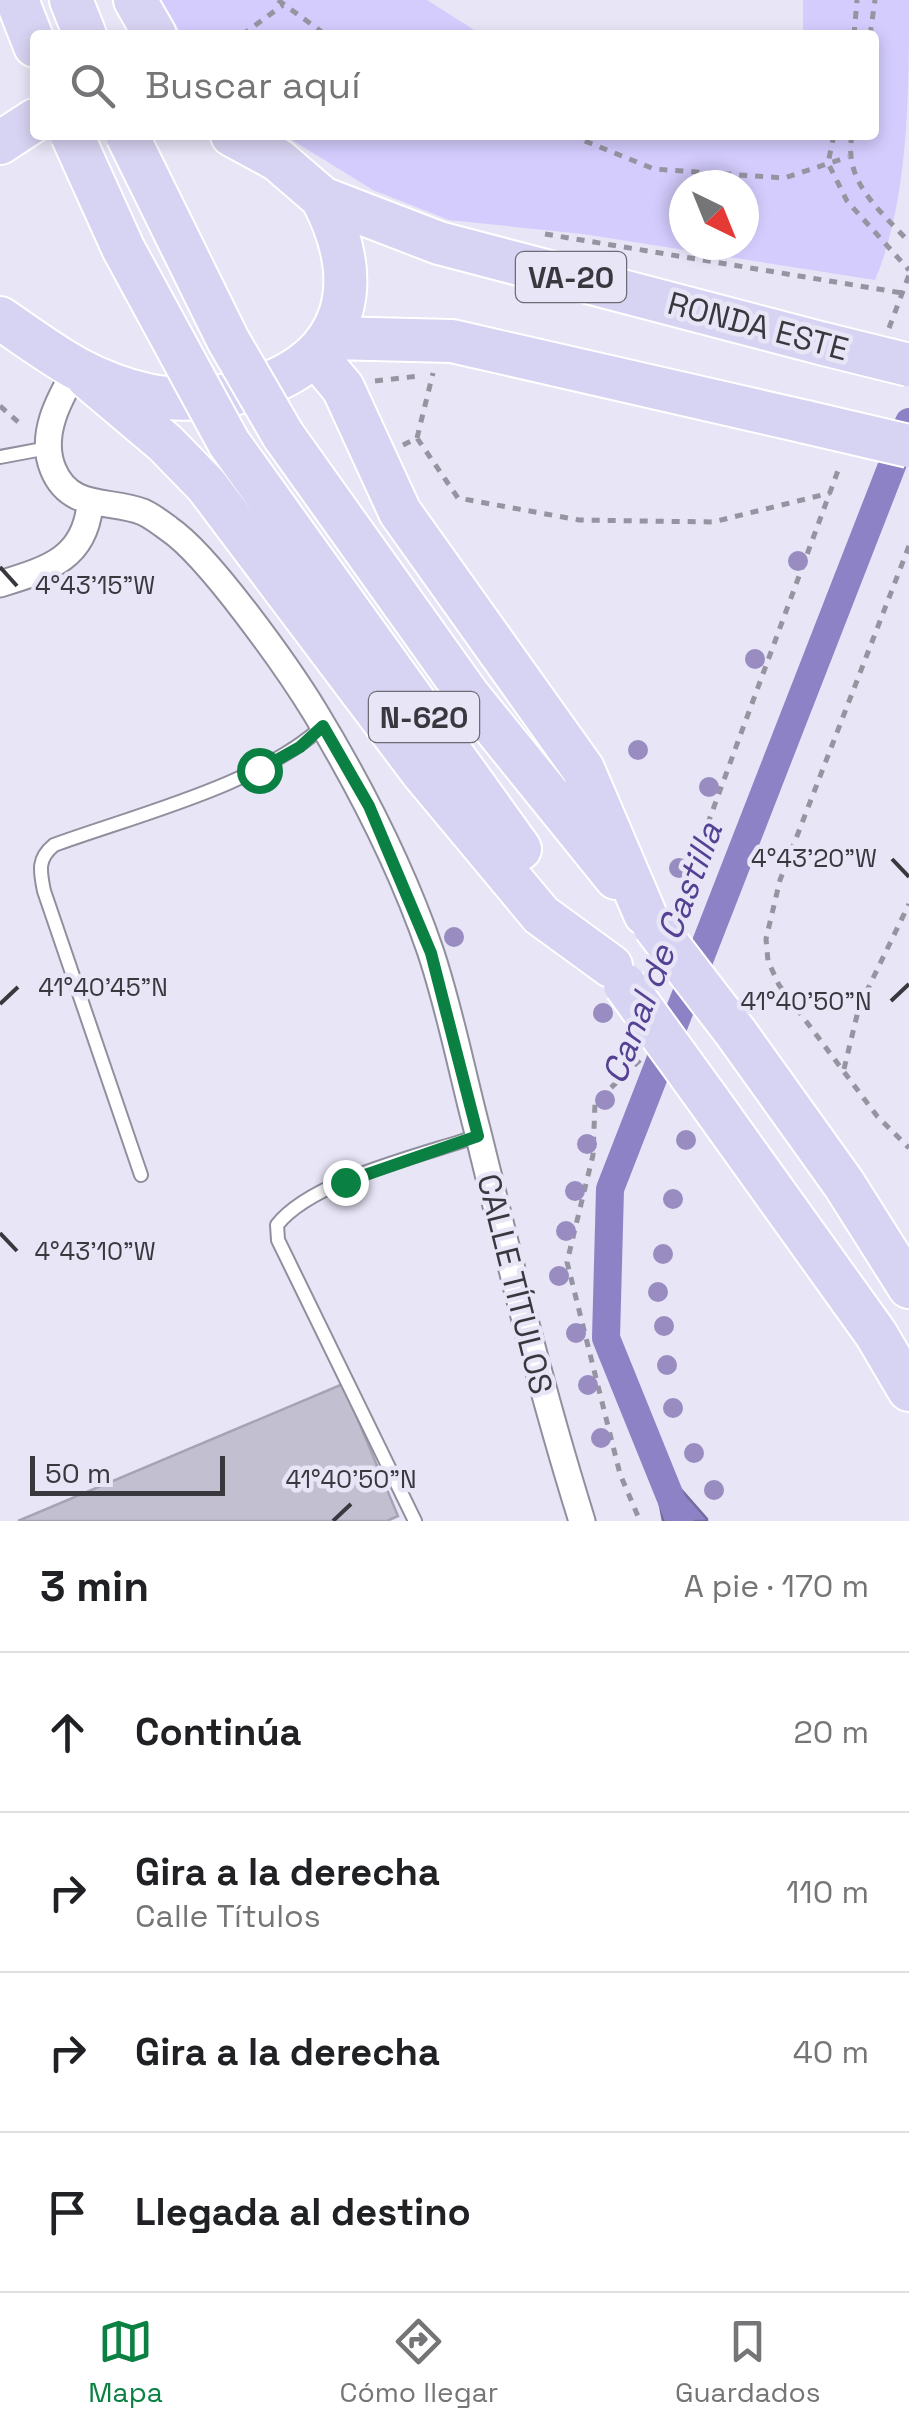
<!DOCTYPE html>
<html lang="es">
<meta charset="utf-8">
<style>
:root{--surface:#fff;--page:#f2f2f2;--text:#202124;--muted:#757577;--line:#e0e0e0;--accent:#0b8043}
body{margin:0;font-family:"Space Grotesk",sans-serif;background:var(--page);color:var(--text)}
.compass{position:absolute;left:669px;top:170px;width:90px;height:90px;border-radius:50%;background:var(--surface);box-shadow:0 5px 15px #0003;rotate:137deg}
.scale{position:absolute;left:30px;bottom:25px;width:195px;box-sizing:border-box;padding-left:10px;border:5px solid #39383f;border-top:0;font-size:28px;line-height:35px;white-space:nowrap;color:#39383f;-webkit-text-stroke:8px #e7e5f6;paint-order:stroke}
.stop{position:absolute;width:30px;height:30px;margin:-22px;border:8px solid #0b8043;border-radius:50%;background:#fff}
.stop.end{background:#0b8043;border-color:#fff;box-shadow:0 2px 10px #0008}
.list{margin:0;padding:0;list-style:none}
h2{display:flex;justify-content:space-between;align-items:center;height:130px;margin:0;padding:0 40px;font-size:42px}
h2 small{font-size:32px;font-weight:400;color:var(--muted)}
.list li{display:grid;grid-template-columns:65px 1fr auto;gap:30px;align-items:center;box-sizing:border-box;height:160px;padding:0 40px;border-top:2px solid var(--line)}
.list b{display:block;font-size:38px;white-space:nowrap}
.list p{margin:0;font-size:32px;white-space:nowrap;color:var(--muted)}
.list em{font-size:32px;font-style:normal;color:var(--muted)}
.icon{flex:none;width:55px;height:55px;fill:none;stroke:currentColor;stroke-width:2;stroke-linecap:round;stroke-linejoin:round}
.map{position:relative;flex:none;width:909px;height:1521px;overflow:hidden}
.search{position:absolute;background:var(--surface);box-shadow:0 5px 15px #0003;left:30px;right:30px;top:30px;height:110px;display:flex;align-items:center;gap:25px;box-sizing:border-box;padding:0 35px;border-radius:10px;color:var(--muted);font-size:38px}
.sheet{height:770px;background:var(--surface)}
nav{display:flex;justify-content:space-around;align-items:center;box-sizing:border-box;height:140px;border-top:2px solid var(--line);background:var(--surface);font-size:28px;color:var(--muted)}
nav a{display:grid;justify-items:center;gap:5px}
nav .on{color:var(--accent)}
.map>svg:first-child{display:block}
.green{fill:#d3ccfd;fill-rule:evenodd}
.water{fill:#8e82c6;stroke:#746c9e;stroke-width:2.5}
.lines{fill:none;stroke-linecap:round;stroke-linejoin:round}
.canal{stroke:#8e82c6;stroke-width:28}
.building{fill:#c2c0d0;stroke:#a6a4b4;stroke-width:2.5}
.service-casing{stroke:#908f9e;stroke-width:16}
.minor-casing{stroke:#908f9e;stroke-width:29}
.trunk-casing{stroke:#fff;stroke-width:46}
.path{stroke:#9594a0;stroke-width:5;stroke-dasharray:8 8;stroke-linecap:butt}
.service{stroke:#fff;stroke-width:12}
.minor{stroke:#fff;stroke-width:25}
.trunk{stroke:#d7d3f2;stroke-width:42}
.trunk-bridge-casing{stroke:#fff;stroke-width:46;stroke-linecap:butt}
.trunk-bridge{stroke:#d7d3f2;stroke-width:42}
.tree{fill:#988cc1}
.route{stroke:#0b8043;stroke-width:12}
.ticks{fill:none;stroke:#39383f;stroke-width:4}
.labels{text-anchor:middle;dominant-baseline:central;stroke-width:9;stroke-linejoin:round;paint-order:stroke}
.shield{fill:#e7e5f6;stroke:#6d6c76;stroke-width:2.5}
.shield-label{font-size:30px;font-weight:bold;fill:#39383f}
.street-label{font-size:32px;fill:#39383f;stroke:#e7e5f6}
.water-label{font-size:35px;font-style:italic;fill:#554194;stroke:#e7e5f6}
.ticks-label{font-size:25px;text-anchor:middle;fill:#39383f;stroke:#e7e5f6;stroke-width:9;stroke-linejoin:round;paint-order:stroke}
</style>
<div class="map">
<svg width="909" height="1521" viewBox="0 0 909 1521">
<rect width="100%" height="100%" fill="#e7e5f6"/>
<path class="green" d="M161,0H427L482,35H182Z
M803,0H909C909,91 909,200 875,280L583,234L449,220L373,190L284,135H874V35H803ZM684,185H744V245H684Z"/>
<path class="water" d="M650,1454L707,1519V1521H663Z"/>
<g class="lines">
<path class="canal" d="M680,1521L606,1338L610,1189L909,422"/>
</g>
<path class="building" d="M343,1384L398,1516L387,1521H18Z"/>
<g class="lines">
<defs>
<path id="service" d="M0,457L48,448
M141,1175L44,891C40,871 37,859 54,845C136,815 259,785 323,726
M415,1521L278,1240L277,1225C312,1180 423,1155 478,1136"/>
<path id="minor" d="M76,370C59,399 39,435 53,469C70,511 110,499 143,512C152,516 161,523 169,529C209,556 288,668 315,712C361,788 401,866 430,950C450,1009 462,1073 478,1133C510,1263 542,1393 582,1521
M0,584C48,569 85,559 90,504"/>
<path id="trunk" d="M17,0L35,46
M71,0L85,35
M135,0L155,35
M232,135L278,160L322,198L439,243L824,344
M0,143L35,120
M0,318C51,353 85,381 147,395C180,402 220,399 252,389C350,359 366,283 322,198
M331,338L452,341L806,422
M317,357L343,388L400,512L583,769L645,914
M88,378L165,443L206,485L422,772L541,915L611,966
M283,435L469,696L616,878
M229,443L520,849
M736,1033L844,1184L909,1287
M704,1094L876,1334L909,1390"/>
</defs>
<use href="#service" class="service-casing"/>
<use href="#minor" class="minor-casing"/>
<use href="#trunk" class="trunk-casing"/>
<path class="path" d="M278,0L326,35
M242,35L283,5
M854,35L857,0
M870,35L875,0
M570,135L654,169L784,178L848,157
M834,135L828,163L847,201L909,270
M852,135C843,182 880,210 909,242
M545,234L902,293
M889,328L909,275
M375,381L419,376
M0,406L24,427
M417,438L433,373
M403,445L417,438L458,498L579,520L713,522L830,493
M909,546L780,880L766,939L768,961L779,985L877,1116L909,1148
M688,917L691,869L840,465
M640,1060L595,1103L593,1155L567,1262L620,1474L640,1521
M844,1069L859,1007L909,904"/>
<use href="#service" class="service"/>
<use href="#minor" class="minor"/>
<use href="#trunk" class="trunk"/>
<defs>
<path id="trunk-bridge" d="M72,135L123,248L229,443
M127,135L228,340L283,435
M824,344L909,365
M806,422L909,446
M654,926L736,1033
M625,985L704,1094"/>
</defs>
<use href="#trunk-bridge" class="trunk-bridge-casing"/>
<use href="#trunk-bridge" class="trunk-bridge"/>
</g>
<g class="tree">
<circle cx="798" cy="561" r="10"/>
<circle cx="755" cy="659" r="10"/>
<circle cx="638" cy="750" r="10"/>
<circle cx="709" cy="787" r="10"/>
<circle cx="679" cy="868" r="10"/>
<circle cx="454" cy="937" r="10"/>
<circle cx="603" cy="1013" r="10"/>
<circle cx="605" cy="1100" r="10"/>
<circle cx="686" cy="1140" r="10"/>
<circle cx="587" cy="1144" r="10"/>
<circle cx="575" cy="1191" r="10"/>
<circle cx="673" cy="1199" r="10"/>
<circle cx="566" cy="1231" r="10"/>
<circle cx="663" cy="1254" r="10"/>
<circle cx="559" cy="1276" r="10"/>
<circle cx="658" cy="1292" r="10"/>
<circle cx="664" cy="1326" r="10"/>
<circle cx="576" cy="1333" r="10"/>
<circle cx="667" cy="1365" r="10"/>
<circle cx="588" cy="1385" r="10"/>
<circle cx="673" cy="1408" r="10"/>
<circle cx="601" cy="1438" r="10"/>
<circle cx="694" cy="1453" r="10"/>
<circle cx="714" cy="1490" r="10"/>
</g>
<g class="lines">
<path class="route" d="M259,770L300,747L323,726L369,806L431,953L478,1136L345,1182"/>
</g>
<path class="ticks" d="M0,567L17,586M892,859L909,877M891,1001L909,984M0,1004L18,987M0,1233L17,1251M333,1521L351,1504"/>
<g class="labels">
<g class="shield">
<rect x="516" y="252" width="110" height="50" rx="8"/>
<rect x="369" y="692" width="110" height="50" rx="8"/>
</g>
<g class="shield-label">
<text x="571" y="277">VA-20</text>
<text x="424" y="717">N-620</text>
</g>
<g class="street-label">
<text transform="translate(758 326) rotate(15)">RONDA ESTE</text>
<text transform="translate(515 1284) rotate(76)">CALLE TÍTULOS</text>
</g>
<g class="water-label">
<text transform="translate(662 953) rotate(-69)">Canal de Castilla</text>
</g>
</g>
<g class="ticks-label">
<text x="95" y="594">4°43'15"W</text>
<text x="814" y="867">4°43'20"W</text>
<text x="103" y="996">41°40'45"N</text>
<text x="806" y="1010">41°40'50"N</text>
<text x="95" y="1260">4°43'10"W</text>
<text x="351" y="1488">41°40'50"N</text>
</g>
</svg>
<svg class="compass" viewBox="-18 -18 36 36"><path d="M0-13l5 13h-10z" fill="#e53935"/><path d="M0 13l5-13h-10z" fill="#757577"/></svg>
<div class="scale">50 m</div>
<div class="stop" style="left:259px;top:770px"></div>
<div class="stop end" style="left:345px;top:1182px"></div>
<div class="search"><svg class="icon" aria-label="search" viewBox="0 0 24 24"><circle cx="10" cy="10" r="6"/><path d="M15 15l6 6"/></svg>Buscar aquí</div>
</div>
<section class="sheet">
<h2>3 min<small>A pie · 170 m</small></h2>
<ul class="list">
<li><svg class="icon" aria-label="ahead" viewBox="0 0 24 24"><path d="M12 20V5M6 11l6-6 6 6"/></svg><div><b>Continúa</b></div><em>20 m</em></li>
<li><svg class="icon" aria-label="right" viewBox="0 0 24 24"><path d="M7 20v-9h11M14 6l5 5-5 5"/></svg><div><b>Gira a la derecha</b><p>Calle Títulos</p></div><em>110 m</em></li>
<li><svg class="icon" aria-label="right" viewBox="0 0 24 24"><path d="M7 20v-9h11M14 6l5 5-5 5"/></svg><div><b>Gira a la derecha</b></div><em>40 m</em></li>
<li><svg class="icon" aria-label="arrive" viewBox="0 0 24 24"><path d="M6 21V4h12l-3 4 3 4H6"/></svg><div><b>Llegada al destino</b></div></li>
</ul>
</section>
<nav>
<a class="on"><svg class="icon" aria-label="map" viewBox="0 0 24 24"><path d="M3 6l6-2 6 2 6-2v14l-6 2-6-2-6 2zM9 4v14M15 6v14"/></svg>Mapa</a>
<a><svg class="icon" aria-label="directions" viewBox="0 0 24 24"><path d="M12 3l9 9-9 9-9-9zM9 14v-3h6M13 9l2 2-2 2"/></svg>Cómo llegar</a>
<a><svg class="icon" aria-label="saved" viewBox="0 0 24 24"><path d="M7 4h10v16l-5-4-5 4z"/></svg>Guardados</a>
</nav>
